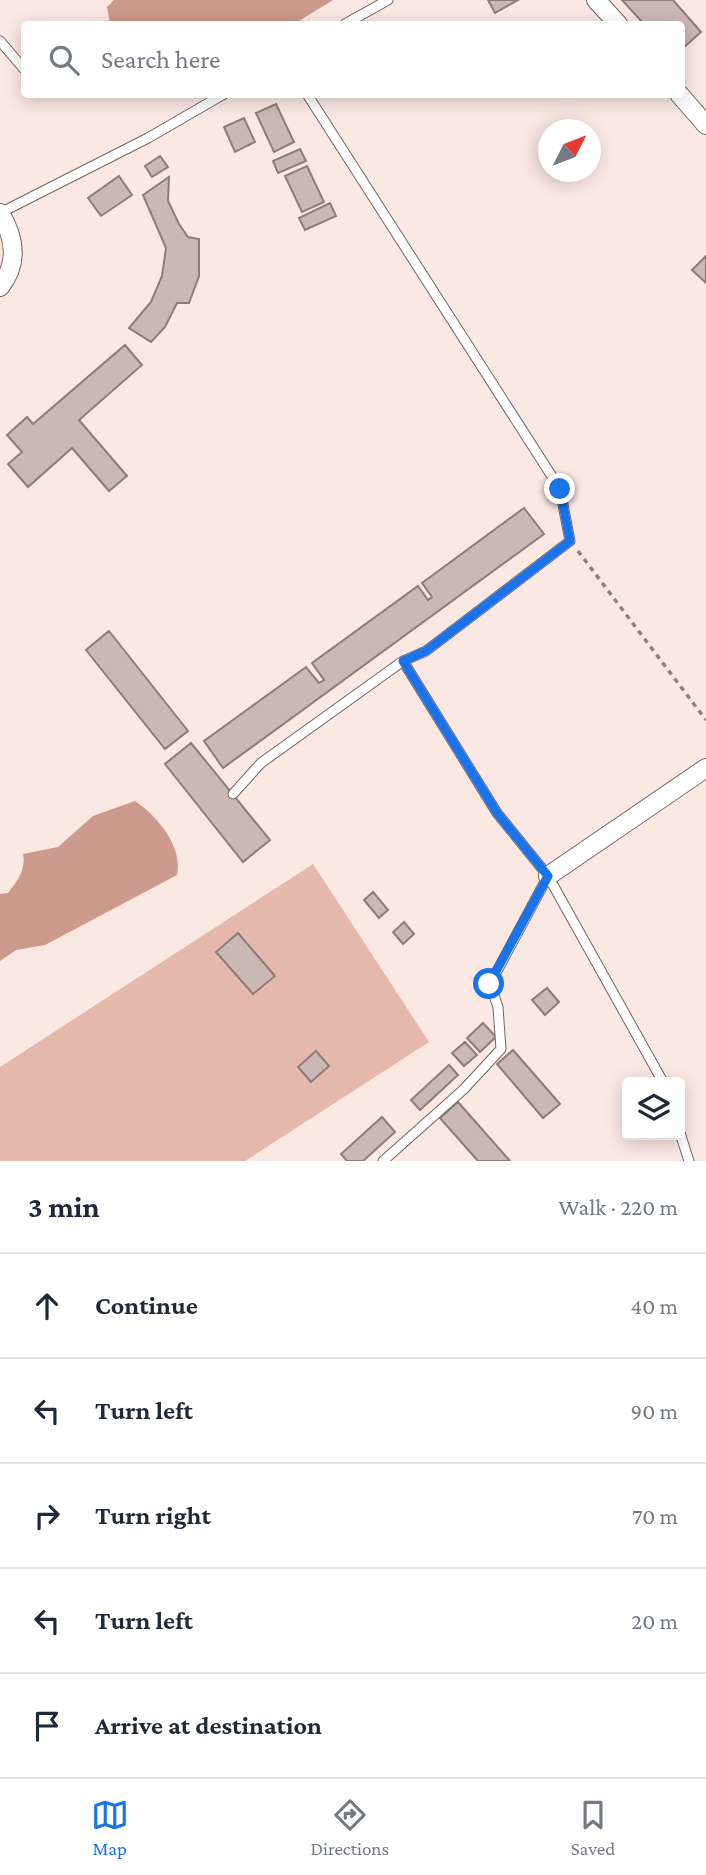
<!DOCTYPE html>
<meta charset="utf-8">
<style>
:root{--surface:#fff;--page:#f6f6f7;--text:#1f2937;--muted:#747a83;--line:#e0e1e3;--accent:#1a73e8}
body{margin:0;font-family:"Crimson Pro",serif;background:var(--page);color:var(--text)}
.controls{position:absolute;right:21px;bottom:21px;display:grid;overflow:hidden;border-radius:7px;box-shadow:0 4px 18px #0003}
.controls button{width:63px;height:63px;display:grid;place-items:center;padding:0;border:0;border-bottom:2px solid var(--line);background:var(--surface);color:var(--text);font:35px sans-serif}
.compass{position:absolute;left:538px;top:119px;width:63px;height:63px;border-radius:50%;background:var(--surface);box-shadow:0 4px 18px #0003;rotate:48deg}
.stop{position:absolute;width:21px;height:21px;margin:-16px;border:5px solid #1a73e8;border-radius:50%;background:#fff}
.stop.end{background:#1a73e8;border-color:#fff;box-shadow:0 2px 7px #0008}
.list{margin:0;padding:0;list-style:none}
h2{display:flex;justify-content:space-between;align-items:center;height:91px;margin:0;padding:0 28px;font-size:30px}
h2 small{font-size:23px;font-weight:400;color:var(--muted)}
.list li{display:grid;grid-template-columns:46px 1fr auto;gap:21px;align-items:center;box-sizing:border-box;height:105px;padding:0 28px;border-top:2px solid var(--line)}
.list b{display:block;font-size:26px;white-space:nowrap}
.list em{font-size:23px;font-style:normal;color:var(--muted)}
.icon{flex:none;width:38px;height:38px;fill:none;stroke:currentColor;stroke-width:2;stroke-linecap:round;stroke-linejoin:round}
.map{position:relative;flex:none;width:706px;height:1161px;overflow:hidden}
.search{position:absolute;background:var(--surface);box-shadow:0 4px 18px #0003;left:21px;right:21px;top:21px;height:77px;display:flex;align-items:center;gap:18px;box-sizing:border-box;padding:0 24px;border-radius:7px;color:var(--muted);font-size:26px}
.sheet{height:616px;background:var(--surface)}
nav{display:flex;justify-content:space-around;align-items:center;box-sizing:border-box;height:98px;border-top:2px solid var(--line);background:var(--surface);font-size:19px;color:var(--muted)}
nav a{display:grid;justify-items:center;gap:4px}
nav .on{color:var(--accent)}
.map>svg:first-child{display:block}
.green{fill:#e5b8ac}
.water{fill:#cd998c}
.building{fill:#cab8b4;stroke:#8d7c78;stroke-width:2}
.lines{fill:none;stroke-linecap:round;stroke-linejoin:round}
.service-casing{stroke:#746461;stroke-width:11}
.minor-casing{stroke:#746461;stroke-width:20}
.path{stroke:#8d817e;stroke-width:3.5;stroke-dasharray:5 5;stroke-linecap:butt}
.service{stroke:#fff;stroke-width:9}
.minor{stroke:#fff;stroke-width:18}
.route{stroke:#1a73e8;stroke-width:9}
</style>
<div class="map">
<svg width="706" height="1161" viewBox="0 0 706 1161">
<rect width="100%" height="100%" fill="#fae8e3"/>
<path class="green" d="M313,864L429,1042L245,1161H0V1067Z"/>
<path class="water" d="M114,0H333L294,24H110L107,7Z
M135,801C157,816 183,846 177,875L45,945L16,950L0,961V894L8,893C18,880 26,870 23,854L58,847L93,816Z"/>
<path class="building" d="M488,0H518L495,13Z
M622,0H673L701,32L682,49V24H644Z
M276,104L294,142L274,152L256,113Z
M244,118L255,142L235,152L224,127Z
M300,149L306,161L278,173L273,161Z
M160,156L168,167L152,177L145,166Z
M307,166L324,202L302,212L285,176Z
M119,176L132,195L101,216L88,198Z
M169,177L168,201L179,224L188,237L199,239V276L189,303H177L165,327L151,342L129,328L151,302L162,276L166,248L143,195Z
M330,203L336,216L305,230L299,218Z
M706,256V283L692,270Z
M125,345L142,365L79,420L127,476L109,491L72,448L28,487L8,464L22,452L7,435L27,417L33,424Z
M524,508L544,534L223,768L204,741L306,667L319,683L324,680L312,663L418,586L428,600L432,597L422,583Z
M109,631L188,731L165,749L86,650Z
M191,743L270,840L243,862L165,764Z
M373,892L388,910L379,918L364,900Z
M404,922L414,934L403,944L393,932Z
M238,933L275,976L253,994L216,952Z
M547,988L559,1002L545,1015L532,1000Z
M483,1023L496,1037L480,1052L467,1038Z
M465,1042L477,1055L464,1066L452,1053Z
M513,1050L560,1104L543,1118L497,1064Z
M316,1051L329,1066L311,1082L298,1067Z
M449,1065L458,1075L420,1110L411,1100Z
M458,1102L510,1161H478L440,1118Z
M382,1117L395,1132L363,1161H347L341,1154Z"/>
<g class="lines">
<defs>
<path id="service" d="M345,24L388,0
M0,41L24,69
M307,94L560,489L570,541L426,651L403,661L497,813L548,876
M0,213L148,138L224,94
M233,794L261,763L403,661
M680,1133L689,1161
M383,1161L464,1089L501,1049L498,1007L490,984L548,876L663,1082"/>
<path id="minor" d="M596,0L618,24
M679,94L706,125
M0,213C15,238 19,263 0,287
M548,876L706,768"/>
</defs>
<use href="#service" class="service-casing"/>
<use href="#minor" class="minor-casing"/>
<path class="path" d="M578,551L706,720"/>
<use href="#service" class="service"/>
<use href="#minor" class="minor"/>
</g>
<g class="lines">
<path class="route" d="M489,984L548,876L497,813L403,661L426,651L570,541L560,489"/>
</g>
</svg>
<div class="controls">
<button><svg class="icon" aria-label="layers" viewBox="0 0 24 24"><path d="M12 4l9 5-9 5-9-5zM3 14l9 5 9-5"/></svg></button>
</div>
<svg class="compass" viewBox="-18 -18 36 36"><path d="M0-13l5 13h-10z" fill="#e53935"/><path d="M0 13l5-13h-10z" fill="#747a83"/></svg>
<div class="stop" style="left:489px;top:984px"></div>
<div class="stop end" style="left:560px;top:489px"></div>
<div class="search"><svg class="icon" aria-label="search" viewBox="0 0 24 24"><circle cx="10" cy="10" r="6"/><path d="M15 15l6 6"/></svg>Search here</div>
</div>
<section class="sheet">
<h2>3 min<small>Walk · 220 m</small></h2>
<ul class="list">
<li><svg class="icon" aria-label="ahead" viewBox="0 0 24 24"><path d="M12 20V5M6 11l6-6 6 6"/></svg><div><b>Continue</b></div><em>40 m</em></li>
<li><svg class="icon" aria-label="left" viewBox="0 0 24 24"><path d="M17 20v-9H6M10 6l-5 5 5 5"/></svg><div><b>Turn left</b></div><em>90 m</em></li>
<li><svg class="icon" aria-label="right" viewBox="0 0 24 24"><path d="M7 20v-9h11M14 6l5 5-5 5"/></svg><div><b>Turn right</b></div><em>70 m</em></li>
<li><svg class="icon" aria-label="left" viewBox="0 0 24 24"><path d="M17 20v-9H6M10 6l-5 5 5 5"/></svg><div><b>Turn left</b></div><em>20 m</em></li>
<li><svg class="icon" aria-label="arrive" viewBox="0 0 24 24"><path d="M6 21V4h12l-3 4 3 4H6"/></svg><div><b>Arrive at destination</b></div></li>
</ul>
</section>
<nav>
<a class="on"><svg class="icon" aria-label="map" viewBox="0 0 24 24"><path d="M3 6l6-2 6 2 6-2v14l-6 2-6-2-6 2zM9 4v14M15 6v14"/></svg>Map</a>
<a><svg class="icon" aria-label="directions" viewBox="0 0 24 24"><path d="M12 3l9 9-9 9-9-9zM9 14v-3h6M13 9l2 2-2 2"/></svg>Directions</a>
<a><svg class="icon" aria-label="saved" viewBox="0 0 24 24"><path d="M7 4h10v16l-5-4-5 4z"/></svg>Saved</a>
</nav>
